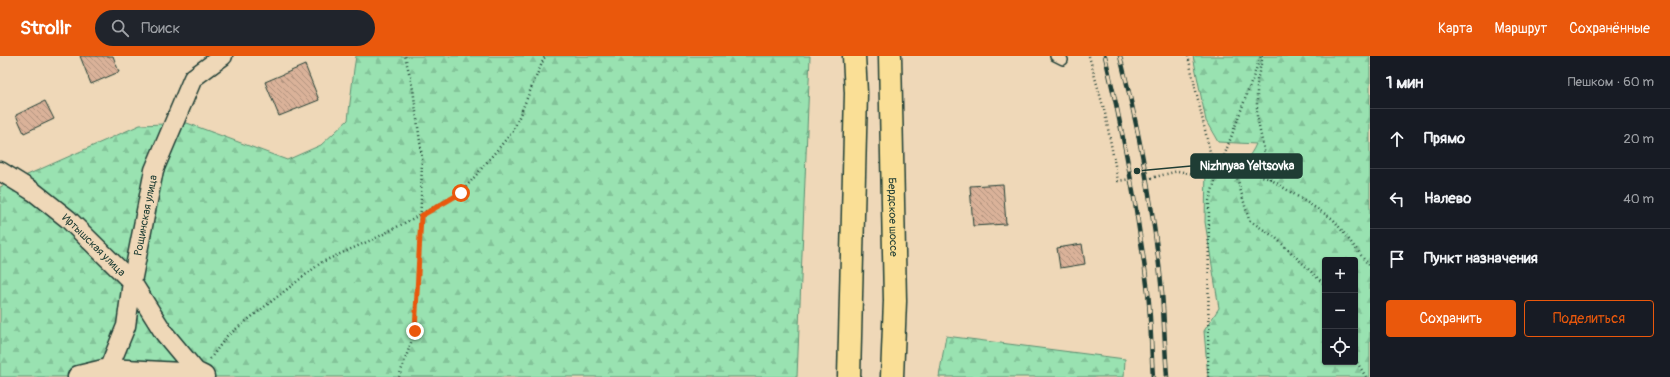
<!DOCTYPE html>
<html lang="ru">
<meta charset="utf-8">
<style>
:root{--surface:#171b24;--page:#20242c;--text:#f1f3f6;--muted:#9ea1a6;--line:#363941;--accent:#ea580c}
body{margin:0;font-family:Pangolin,sans-serif;background:var(--page);color:var(--text)}
.controls{position:absolute;right:12px;bottom:12px;display:grid;overflow:hidden;border-radius:4px;box-shadow:0 1px 3px #0004}
.controls button{width:36px;height:36px;display:grid;place-items:center;padding:0;border:0;border-bottom:1px solid var(--line);background:var(--surface);color:var(--text);font:20px sans-serif}
.stop{position:absolute;width:12px;height:12px;margin:-9px;border:3px solid #ea580c;border-radius:50%;background:#fff}
.stop.end{background:#ea580c;border-color:#fff;box-shadow:0 1px 4px #0008}
.list{margin:0;padding:0;list-style:none}
h2{display:flex;justify-content:space-between;align-items:center;height:52px;margin:0;padding:0 16px;font-size:17px}
h2 small{font-size:13px;font-weight:400;color:var(--muted)}
.list li{display:grid;grid-template-columns:26px 1fr auto;gap:12px;align-items:center;box-sizing:border-box;height:60px;padding:0 16px;border-top:1px solid var(--line)}
.list b{display:block;font-size:15px;white-space:nowrap}
.list em{font-size:13px;font-style:normal;color:var(--muted)}
.actions{display:flex;gap:8px;padding:12px 16px}
.actions a{flex:1;padding:9px 0;border:1px solid var(--accent);border-radius:4px;text-align:center;font-size:14px;color:var(--accent)}
.actions .main{background:var(--accent);color:#fff}
.icon{flex:none;width:22px;height:22px;fill:none;stroke:currentColor;stroke-width:2;stroke-linecap:round;stroke-linejoin:round}
.map{position:relative;flex:none;width:1370px;height:321px;overflow:hidden}
header{display:flex;align-items:center;gap:24px;box-sizing:border-box;height:56px;padding:0 20px;background:var(--accent);color:#fff}
header strong{font-size:19px}
nav{display:flex;gap:22px;margin-inline-start:auto;font-size:14px}
.search{width:280px;height:36px;background:var(--page);display:flex;align-items:center;gap:10px;box-sizing:border-box;padding:0 14px;border-radius:22px;color:var(--muted);font-size:15px}
main{display:flex}
aside{flex:1;background:var(--surface)}
.map>svg:first-child{display:block}
.forest{fill:url(#forest-firs);stroke:#5c9072;fill-rule:evenodd}
.building{fill:url(#building-back-hatch);stroke:#1f3d34}
.lines{fill:none;stroke-linecap:round;stroke-linejoin:round}
.lane-casing{stroke:#1f3d34;stroke-width:12}
.street-casing{stroke:#1f3d34;stroke-width:21}
.secondary-casing{stroke:#1f3d34;stroke-width:25}
.highway-casing{stroke:#1f3d34;stroke-width:25}
.path{stroke:#1f3d34;stroke-width:2.5;stroke-dasharray:1 3;stroke-linecap:butt}
.lane{stroke:#efd8b8;stroke-width:9}
.street{stroke:#efd8b8;stroke-width:18}
.secondary{stroke:#efd8b8;stroke-width:22}
.highway{stroke:#fadf96;stroke-width:22}
.rail-casing{stroke:#1f3d34;stroke-width:4.5}
.rail{stroke:#efd8b8;stroke-width:3;stroke-dasharray:9;stroke-linecap:butt}
.route{stroke:#ea580c;stroke-width:5}
.labels{text-anchor:middle;dominant-baseline:central;stroke-width:4;stroke-linejoin:round;paint-order:stroke}
.street-label{font-size:11px;fill:#1f3d34;stroke:#efd8b8}
.leader{fill:none;stroke:#1f3d34;stroke-width:1.5}
.callout-dot{fill:#1f3d34;stroke:#efd8b8;stroke-width:1.5}
.callout{fill:#1f3d34;stroke:#1f3d34;stroke-width:1.5}
.callout-label{font-size:12px;text-anchor:middle;font-weight:bold;fill:#fff}
</style>
<header>
<strong>Strollr</strong>
<div class="search"><svg class="icon" aria-label="search" viewBox="0 0 24 24"><circle cx="10" cy="10" r="6"/><path d="M15 15l6 6"/></svg>Поиск</div>
<nav><a>Карта</a><a>Маршрут</a><a>Сохранённые</a></nav>
</header>
<main>
<div class="map">
<svg width="1370" height="321" viewBox="0 0 1370 321">
<defs>
<pattern id="forest-firs" width="22" height="20" patternUnits="userSpaceOnUse"><rect width="22" height="20" fill="#99e2b1"/><path d="M5 1l3.5 6h-7zM16 11l3.5 6h-7z" fill="#83c399"/></pattern>
<pattern id="building-back-hatch" width="6" height="6" patternUnits="userSpaceOnUse"><rect width="6" height="6" fill="#dab299"/><path d="M-1 5l2 2M0 0l6 6M5-1l2 2" fill="none" stroke="#b0927e"/></pattern>
</defs>
<rect width="100%" height="100%" fill="#efd8b8"/>
<filter id="ink" filterUnits="userSpaceOnUse"><feTurbulence type="fractalNoise" baseFrequency=".025" numOctaves="2"/><feDisplacementMap in="SourceGraphic" scale="8" xChannelSelector="R" yChannelSelector="G"/><feConvolveMatrix kernelMatrix="1 2 1 2 8 2 1 2 1" color-interpolation-filters="sRGB"/></filter>
<g filter="url(#ink)">
<path class="forest" d="M356,0H810L797,321H0V131L140,69L187,67L287,104L321,89L348,64L354,13Z
M1193,0H1370V321H1208L1204,275L1219,252L1205,166L1206,109C1231,110 1244,115 1256,88L1218,86L1206,65ZM1325,204H1355V306H1325Z
M946,280L1125,303L1124,321H939Z"/>
<path class="building" d="M80,0H113L119,16L91,28Z
M305,9L319,44L279,60L265,26Z
M45,45L54,63L24,77L16,59Z
M1003,128L1006,168L973,170L970,130Z
M1082,188L1085,208L1060,212L1057,192Z"/>
<g class="lines">
<defs>
<path id="lane" d="M1055,0L1063,4"/>
<g id="street">
<path id="s1" d="M0,115L34,136L68,163L132,226L126,270L108,314"/>
<path id="s2" d="M199,319L164,277L132,226L154,114L193,22L223,0"/>
</g>
<path id="secondary" d="M79,321L108,314L199,319L203,321"/>
<g id="highway">
<path id="s3" d="M890,0L895,245L892,321"/>
<path d="M849,321L856,37L854,0"/>
</g>
</defs>
<use href="#lane" class="lane-casing"/>
<use href="#street" class="street-casing"/>
<use href="#secondary" class="secondary-casing"/>
<use href="#highway" class="highway-casing"/>
<path class="path" d="M1089,0L1105,57L1118,125L1131,123
M1188,0L1216,122
M1263,0L1257,24V61L1270,123
M1234,111L1249,164L1276,182L1325,229
M1151,122L1178,115L1216,122
M1216,122L1261,0
M210,303L227,280L322,206L378,181L461,137L513,75L545,0
M1355,303L1366,321
M399,321L415,275L420,181L422,101L413,33L405,0
M1208,321L1209,145L1216,122L1234,110L1270,123L1333,163L1370,211"/>
<use href="#lane" class="lane"/>
<use href="#street" class="street"/>
<use href="#secondary" class="secondary"/>
<use href="#highway" class="highway"/>
<defs>
<path id="rail" d="M1105,0C1124,78 1138,157 1148,236C1151,264 1151,293 1153,321
M1120,0C1140,77 1154,157 1162,236C1164,264 1165,293 1167,321"/>
</defs>
<use href="#rail" class="rail-casing"/>
<use href="#rail" class="rail"/>
</g>
</g>
<g class="lines" filter="url(#ink)">
<path class="route" d="M415,275L421,160L461,137"/>
</g>
<g class="labels">
<g class="street-label">
<text stroke="none"><textPath href="#s2" startOffset="183">Рощинская улица</textPath></text>
<text stroke="none"><textPath href="#s3" startOffset="161">Бердское шоссе</textPath></text>
<text stroke="none"><textPath href="#s1" startOffset="120">Иртышская улица</textPath></text>
</g>
</g>
<path class="leader" d="M1137 115L1191 110"/>
<circle class="callout-dot" cx="1137" cy="115" r="4"/>
<rect class="callout" x="1191" y="98" width="111" height="24" rx="4"/>
<g class="callout-label">
<text x="1247" y="114">Nizhnyaa Yeltsovka</text>
</g>
</svg>
<div class="controls">
<button>+</button>
<button>−</button>
<button><svg class="icon" aria-label="locate" viewBox="0 0 24 24"><circle cx="12" cy="12" r="6"/><path d="M12 2v4M12 18v4M2 12h4M18 12h4"/></svg></button>
</div>
<div class="stop" style="left:461px;top:137px"></div>
<div class="stop end" style="left:415px;top:275px"></div>
</div>
<aside>
<h2>1 мин<small>Пешком · 60 m</small></h2>
<ul class="list">
<li><svg class="icon" aria-label="ahead" viewBox="0 0 24 24"><path d="M12 20V5M6 11l6-6 6 6"/></svg><div><b>Прямо</b></div><em>20 m</em></li>
<li><svg class="icon" aria-label="left" viewBox="0 0 24 24"><path d="M17 20v-9H6M10 6l-5 5 5 5"/></svg><div><b>Налево</b></div><em>40 m</em></li>
<li><svg class="icon" aria-label="arrive" viewBox="0 0 24 24"><path d="M6 21V4h12l-3 4 3 4H6"/></svg><div><b>Пункт назначения</b></div></li>
</ul>
<div class="actions"><a class="main">Сохранить</a><a>Поделиться</a></div>
</aside>
</main>
